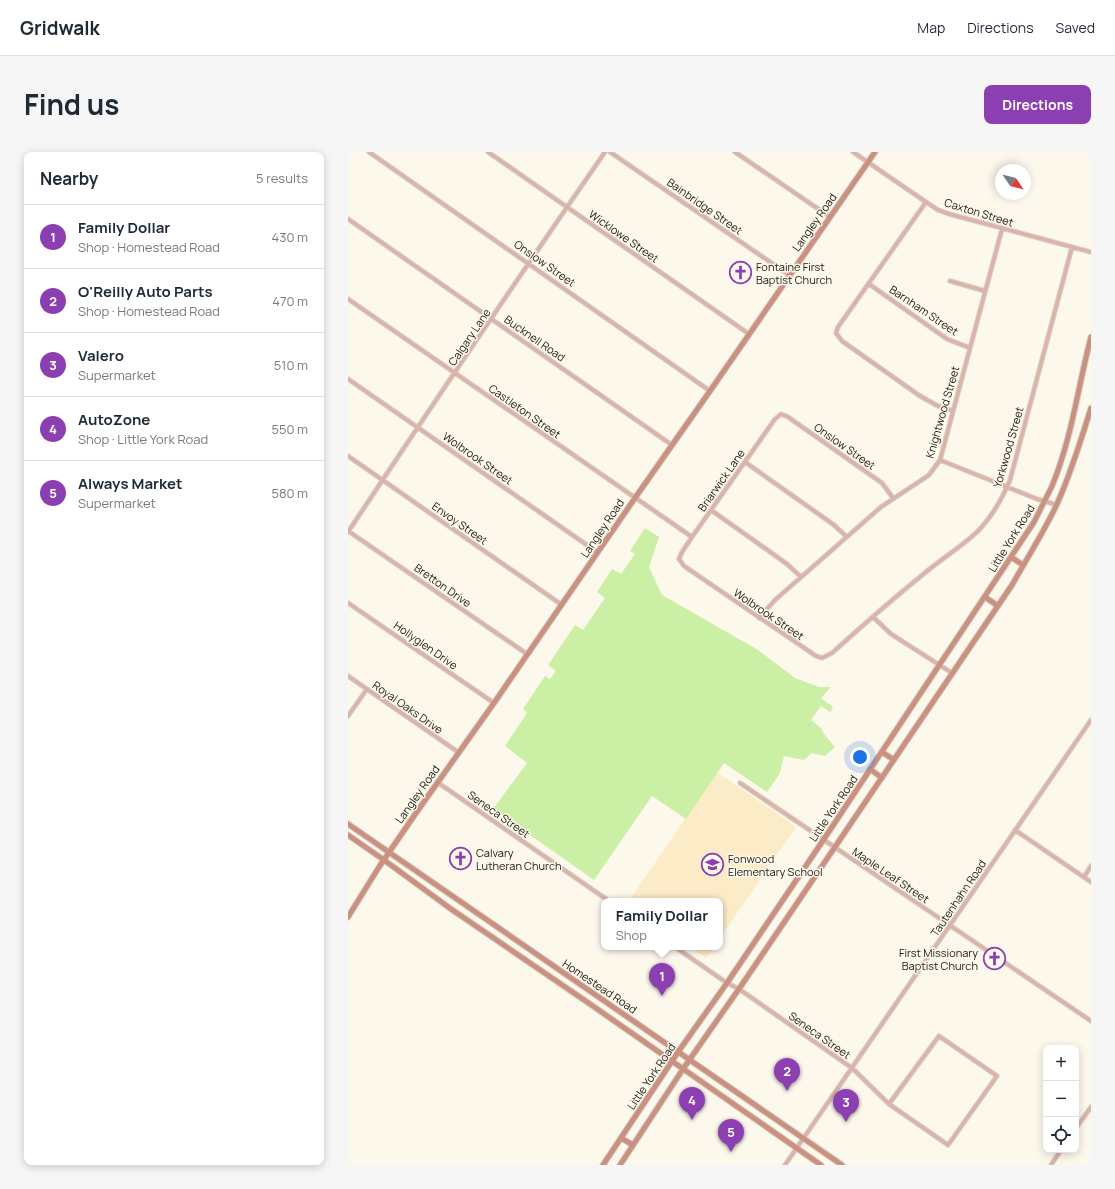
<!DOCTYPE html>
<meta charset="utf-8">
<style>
:root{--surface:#fff;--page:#f6f6f7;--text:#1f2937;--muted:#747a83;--line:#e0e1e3;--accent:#8b3fb0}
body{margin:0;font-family:Manrope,sans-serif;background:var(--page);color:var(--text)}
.controls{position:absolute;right:12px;bottom:12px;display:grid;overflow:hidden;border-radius:8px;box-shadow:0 2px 10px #0003}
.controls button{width:36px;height:36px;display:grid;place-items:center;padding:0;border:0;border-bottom:1px solid var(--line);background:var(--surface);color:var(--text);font:20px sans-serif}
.compass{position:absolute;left:647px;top:12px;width:36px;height:36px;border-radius:50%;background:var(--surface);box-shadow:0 2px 10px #0003;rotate:125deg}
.you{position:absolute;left:512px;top:605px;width:14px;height:14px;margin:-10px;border:3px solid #fff;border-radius:50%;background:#1a73e8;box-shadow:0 0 0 6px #1a73e833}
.badge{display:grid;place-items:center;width:26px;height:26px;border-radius:50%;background:var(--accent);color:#fff;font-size:13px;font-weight:700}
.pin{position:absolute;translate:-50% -33px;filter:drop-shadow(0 1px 2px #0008)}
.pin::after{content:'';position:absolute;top:21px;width:14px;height:12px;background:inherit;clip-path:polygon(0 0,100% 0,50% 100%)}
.popup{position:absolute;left:253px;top:746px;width:122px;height:52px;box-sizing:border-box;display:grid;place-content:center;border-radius:8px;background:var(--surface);filter:drop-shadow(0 1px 3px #0005);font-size:13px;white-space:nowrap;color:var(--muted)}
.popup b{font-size:15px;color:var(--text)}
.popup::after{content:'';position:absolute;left:50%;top:100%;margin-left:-8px;border:8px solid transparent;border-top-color:var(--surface)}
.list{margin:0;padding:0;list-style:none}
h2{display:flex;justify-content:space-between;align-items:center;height:52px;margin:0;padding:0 16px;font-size:17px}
h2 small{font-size:13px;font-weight:400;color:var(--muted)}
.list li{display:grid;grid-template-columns:26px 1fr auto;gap:12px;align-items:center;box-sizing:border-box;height:64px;padding:0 16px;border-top:1px solid var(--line)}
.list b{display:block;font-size:15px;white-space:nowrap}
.list p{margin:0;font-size:13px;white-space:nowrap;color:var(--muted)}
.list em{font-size:13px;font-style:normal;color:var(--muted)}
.icon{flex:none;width:22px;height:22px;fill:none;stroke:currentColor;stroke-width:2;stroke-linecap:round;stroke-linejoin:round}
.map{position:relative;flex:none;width:743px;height:1013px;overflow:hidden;border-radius:8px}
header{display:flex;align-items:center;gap:24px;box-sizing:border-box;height:56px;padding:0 20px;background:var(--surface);border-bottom:1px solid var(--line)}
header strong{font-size:19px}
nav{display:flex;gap:22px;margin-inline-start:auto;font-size:14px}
.intro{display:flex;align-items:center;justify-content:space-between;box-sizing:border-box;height:96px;padding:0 24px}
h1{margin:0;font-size:28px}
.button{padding:10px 18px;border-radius:8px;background:var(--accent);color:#fff;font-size:14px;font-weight:700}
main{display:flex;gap:24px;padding:0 24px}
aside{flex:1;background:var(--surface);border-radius:8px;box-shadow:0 2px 10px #0003}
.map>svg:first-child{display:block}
.built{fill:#fcebc7}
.green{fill:#caefa5}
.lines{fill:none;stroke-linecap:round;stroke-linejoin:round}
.street-casing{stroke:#d9d4c9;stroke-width:5.5}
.secondary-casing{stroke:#d9d4c9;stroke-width:7}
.street{stroke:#dbb3a8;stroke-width:3.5}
.secondary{stroke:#ca9181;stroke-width:5}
.labels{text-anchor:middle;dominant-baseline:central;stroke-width:3;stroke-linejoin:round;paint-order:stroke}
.street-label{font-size:11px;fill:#1f1a10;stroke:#fdf8ec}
.poi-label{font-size:11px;fill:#1f1a10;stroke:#fdf8ec;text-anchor:start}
</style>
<header>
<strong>Gridwalk</strong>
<nav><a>Map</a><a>Directions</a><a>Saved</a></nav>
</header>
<div class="intro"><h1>Find us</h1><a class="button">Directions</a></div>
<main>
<aside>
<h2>Nearby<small>5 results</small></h2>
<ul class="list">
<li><span class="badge">1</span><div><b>Family Dollar</b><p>Shop · Homestead Road</p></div><em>430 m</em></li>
<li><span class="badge">2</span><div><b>O'Reilly Auto Parts</b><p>Shop · Homestead Road</p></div><em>470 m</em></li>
<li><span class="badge">3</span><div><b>Valero</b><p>Supermarket</p></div><em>510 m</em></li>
<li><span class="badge">4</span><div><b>AutoZone</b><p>Shop · Little York Road</p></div><em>550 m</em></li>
<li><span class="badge">5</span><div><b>Always Market</b><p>Supermarket</p></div><em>580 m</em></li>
</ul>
</aside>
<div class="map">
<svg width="743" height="1013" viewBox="0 0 743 1013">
<rect width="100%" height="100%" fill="#fdf8ec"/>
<path class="built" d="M369,620L448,675L372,786V749H281Z
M342,795H366L358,806Z"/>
<path class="green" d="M297,376L311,385L301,415L314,443L410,498L447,526L471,535H483L473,546L485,555L482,560L473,554L463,568L473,576L476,582L487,595L477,604L463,601L456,608L436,604L432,621L419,640L376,611L338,667L304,644L246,728L145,657L179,611L157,594L179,561L175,557L197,524L202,527L208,519L200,513L227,473L235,478L257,446L249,440L264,417L273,422L287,402L282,399Z"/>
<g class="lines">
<defs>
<path id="street" d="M21,0L362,239
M140,0L401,182
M262,0L441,123
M387,0L482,65
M505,0L578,50L590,58L601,62L743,100
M578,50L490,175L488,181L494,189L572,244L590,254L605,259
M0,67L324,293
M602,129L637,139
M521,132L599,187L622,196
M0,147L344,385
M0,227L249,400
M0,304L214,453
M592,308L689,347L709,353
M397,310L486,373L499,385
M545,346L534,331L440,265L433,262L427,267L344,385L334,400L331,407L336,414L468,504L474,506L484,501C513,475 542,449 572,425C590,409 612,396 629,380C644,365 654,347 662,328L724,95
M363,358L439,412L453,425
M0,379L179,502
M0,380C85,252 170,126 257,0
M0,451L146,551
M525,465L543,482L604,521
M411,466L427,448L533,355L581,323L592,308L654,77
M0,524L110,600
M0,564L19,537
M89,630L261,749
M392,631L743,869
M667,678L743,730
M736,725L743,714
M327,795L379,831L391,837L504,916L541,952L600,993L649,924L591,884L541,952
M728,976L743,955
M437,1013L743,568
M703,1013L713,998"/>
<path id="secondary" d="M663,405L675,413
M637,445L650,454
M534,600L546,608
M522,617L534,626
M0,672L494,1013
M0,683L36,708L103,757L242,852L473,1013
M0,765L31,715L68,661L146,551L287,346L362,239L527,0
M273,986L285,993
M255,1013L330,900L379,831L476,687L686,370C692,358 698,346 704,334C724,286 730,234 743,185
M272,1013L335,917L393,834L664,433C679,406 696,380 709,352C723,321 733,288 743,256"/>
</defs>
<use href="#street" class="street-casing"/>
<use href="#secondary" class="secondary-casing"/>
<use href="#street" class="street"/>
<use href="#secondary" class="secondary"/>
</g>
<defs>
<symbol id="church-ring" viewBox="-11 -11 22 22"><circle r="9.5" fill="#fdf8ec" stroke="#8b3fb0" stroke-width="1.5"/><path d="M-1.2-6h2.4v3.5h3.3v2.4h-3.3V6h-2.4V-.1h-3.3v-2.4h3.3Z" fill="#8b3fb0"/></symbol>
<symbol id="school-ring" viewBox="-11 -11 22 22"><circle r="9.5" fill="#fdf8ec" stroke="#8b3fb0" stroke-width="1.5"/><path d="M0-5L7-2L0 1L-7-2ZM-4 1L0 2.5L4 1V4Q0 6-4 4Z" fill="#8b3fb0"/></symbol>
</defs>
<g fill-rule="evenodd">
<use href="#church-ring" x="380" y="108" width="25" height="25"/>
<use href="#church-ring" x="100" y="694" width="25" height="25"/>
<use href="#school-ring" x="352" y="700" width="25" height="25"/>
<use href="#church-ring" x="634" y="794" width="25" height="25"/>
</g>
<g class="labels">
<g class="street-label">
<text transform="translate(357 54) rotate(35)">Bainbridge Street</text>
<text transform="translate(631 60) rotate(17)">Caxton Street</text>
<text transform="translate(466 70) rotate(-55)">Langley Road</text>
<text transform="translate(276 84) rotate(35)">Wicklowe Street</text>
<text transform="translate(197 111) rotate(35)">Onslow Street</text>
<text transform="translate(576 158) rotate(34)">Barnham Street</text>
<text transform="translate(121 185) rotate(-56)">Calgary Lane</text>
<text transform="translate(187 186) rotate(35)">Bucknell Road</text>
<text transform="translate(177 259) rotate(35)">Castleton Street</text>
<text transform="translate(594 260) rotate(-74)">Knightwood Street</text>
<text transform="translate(497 294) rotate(35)">Onslow Street</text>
<text transform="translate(660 295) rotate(-74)">Yorkwood Street</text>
<text transform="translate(130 306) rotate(35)">Wolbrook Street</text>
<text transform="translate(373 328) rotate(-55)">Briarwick Lane</text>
<text transform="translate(112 371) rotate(35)">Envoy Street</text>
<text transform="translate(254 376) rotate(-56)">Langley Road</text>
<text transform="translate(663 386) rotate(-58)">Little York Road</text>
<text transform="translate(95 433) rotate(35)">Bretton Drive</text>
<text transform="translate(421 462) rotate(34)">Wolbrook Street</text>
<text transform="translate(78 493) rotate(35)">Hollyglen Drive</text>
<text transform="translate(60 555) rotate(35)">Royal Oaks Drive</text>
<text transform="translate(69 642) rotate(-55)">Langley Road</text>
<text transform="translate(485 656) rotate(-56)">Little York Road</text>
<text transform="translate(151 662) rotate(35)">Seneca Street</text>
<text transform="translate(543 723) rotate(34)">Maple Leaf Street</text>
<text transform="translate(610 746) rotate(-56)">Tautenhahn Road</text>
<text transform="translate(252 834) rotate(34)">Homestead Road</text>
<text transform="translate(472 883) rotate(35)">Seneca Street</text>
<text transform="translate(303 924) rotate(-56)">Little York Road</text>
</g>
<g class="poi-label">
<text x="408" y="114">Fontaine First<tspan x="408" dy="13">Baptist Church</tspan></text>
<text x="128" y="700">Calvary<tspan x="128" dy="13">Lutheran Church</tspan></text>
<text x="380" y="706">Fonwood<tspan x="380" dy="13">Elementary School</tspan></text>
<text x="630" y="800" text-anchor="end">First Missionary<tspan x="630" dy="13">Baptist Church</tspan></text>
</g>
</g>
</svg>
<div class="controls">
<button>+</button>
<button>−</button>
<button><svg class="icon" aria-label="locate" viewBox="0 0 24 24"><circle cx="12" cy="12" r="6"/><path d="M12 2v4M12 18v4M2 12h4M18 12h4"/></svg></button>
</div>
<svg class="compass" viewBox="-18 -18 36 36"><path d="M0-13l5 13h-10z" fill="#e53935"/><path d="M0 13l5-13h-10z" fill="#747a83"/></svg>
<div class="you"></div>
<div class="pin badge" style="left:314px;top:844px">1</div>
<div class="popup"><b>Family Dollar</b>Shop</div>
<div class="pin badge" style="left:439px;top:939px">2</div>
<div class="pin badge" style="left:498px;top:970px">3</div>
<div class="pin badge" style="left:344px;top:968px">4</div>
<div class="pin badge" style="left:383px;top:1000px">5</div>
</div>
</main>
